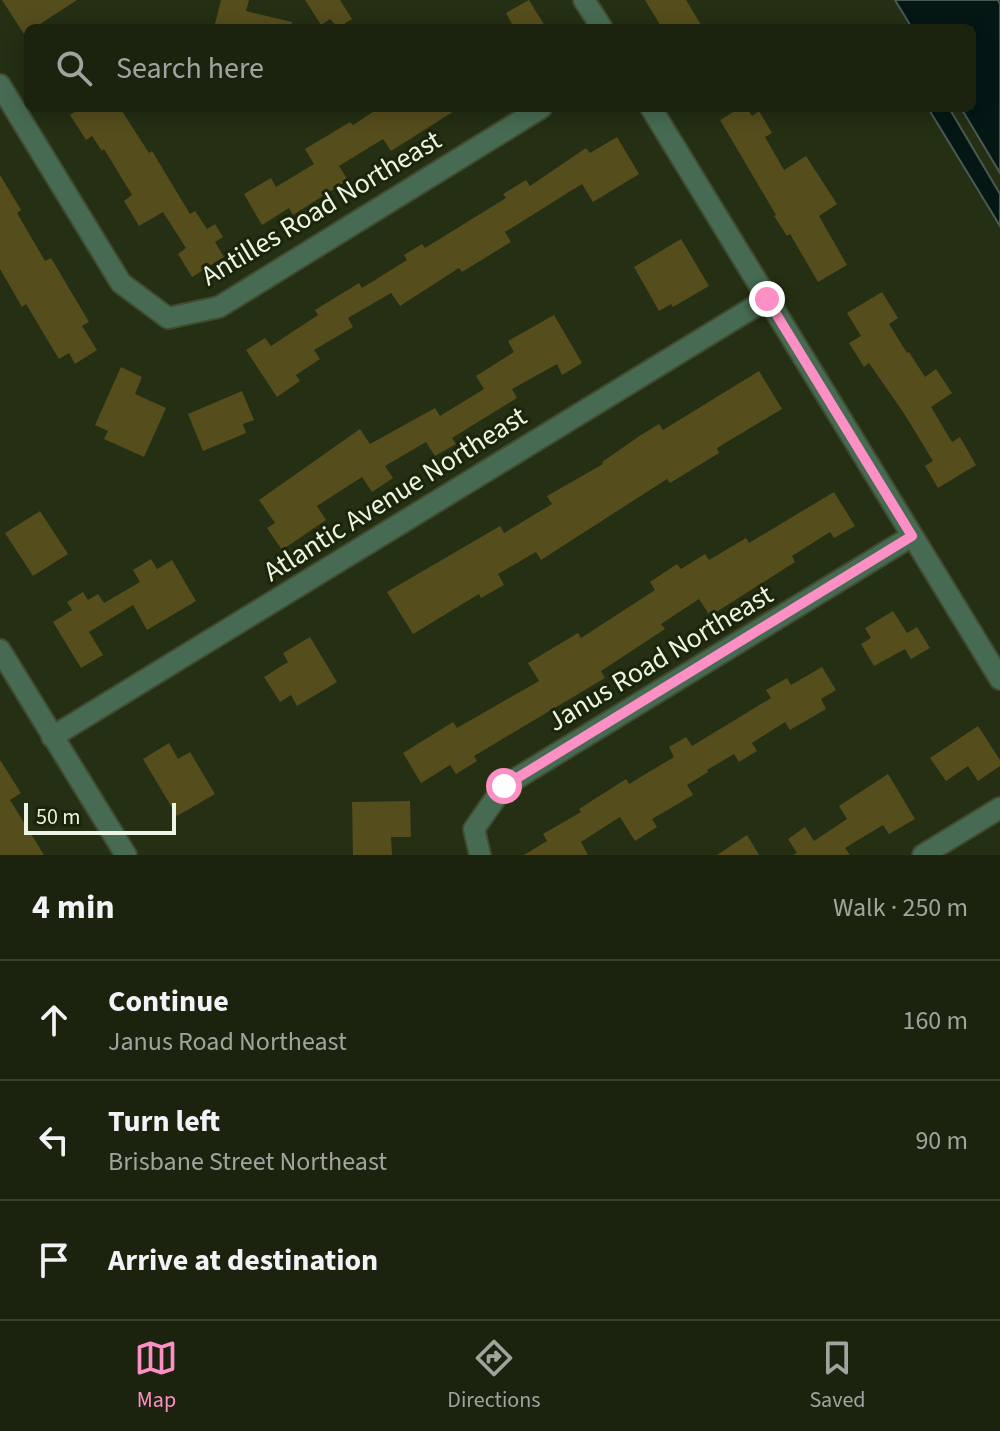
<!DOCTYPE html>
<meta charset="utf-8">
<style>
:root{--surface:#1b230f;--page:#242b18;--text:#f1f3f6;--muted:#a0a49e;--line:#39402f;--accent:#fc8fc3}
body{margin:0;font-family:"Source Sans 3",sans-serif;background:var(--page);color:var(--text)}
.scale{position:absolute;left:24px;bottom:20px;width:152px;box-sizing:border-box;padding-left:8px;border:4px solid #ecf4e3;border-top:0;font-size:22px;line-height:28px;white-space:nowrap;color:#ecf4e3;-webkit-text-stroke:6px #1b250a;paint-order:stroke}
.stop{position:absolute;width:24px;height:24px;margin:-18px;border:6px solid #fc8fc3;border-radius:50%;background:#fff}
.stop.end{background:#fc8fc3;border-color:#fff;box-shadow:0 2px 8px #0008}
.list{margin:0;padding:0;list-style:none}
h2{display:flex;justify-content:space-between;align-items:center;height:104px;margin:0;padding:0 32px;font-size:34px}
h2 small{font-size:26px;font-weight:400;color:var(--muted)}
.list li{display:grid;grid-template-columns:52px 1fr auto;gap:24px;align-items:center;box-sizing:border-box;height:120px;padding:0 32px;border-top:2px solid var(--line)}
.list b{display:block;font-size:30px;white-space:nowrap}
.list p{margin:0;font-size:26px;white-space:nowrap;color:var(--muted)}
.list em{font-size:26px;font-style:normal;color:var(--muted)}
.icon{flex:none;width:44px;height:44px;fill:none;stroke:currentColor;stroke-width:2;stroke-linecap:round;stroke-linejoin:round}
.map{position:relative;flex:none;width:1000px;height:855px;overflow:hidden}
.search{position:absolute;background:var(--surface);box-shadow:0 4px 20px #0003;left:24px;right:24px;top:24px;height:88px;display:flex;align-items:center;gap:20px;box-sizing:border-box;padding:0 28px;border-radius:12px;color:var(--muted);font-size:30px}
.sheet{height:464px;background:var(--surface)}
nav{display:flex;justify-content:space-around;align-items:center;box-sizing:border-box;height:112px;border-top:2px solid var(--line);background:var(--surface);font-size:22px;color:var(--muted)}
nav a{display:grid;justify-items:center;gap:4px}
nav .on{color:var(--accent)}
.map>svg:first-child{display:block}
.water{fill:#041714;stroke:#4a5952;stroke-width:2}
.building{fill:#564d1d}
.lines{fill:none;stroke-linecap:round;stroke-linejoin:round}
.minor-casing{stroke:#404b31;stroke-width:24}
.minor{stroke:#476b52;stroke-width:20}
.route{stroke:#fc8fc3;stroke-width:10}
.labels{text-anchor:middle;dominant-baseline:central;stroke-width:6;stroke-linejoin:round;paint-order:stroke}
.street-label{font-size:28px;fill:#ecf4e3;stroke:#1b250a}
</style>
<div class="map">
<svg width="1000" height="855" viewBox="0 0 1000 855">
<rect width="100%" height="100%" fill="#242f14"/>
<path class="water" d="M895,0H998L1000,4V173L961,108H972V28H912Z
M928,108H949L1000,194V226Z"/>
<path class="building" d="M2,0H77L34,28H28V32L24,34Z
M221,0H249L246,11L292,22L291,28H214Z
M305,0H340L352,19L338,28L330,19L321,25Z
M529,0L546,28H514L506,13Z
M645,0H686L703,28H662Z
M81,108H120L149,153L152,151L190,214L195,211L207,229L215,224L223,237L215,242L224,257L192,277L178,254L186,248L163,212L139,226L124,201L132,195L104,149L102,151L92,136L86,140L70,115Z
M379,108H459L391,151L383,139L339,166L348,180L293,215L289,208L262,225L244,194L271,178L276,187L314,164L305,149L350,122L353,125Z
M740,108H747L752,116L759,111L772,133L765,137L784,170L806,156L837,204L819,216L847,265L818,282L790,234L787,236L774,216L776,215L720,120Z
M617,137L639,174L593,202L582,184L505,232L511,242L462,272L459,268L400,306L391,293L348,318L353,327L314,350L320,359L296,375L300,381L277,397L246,350L265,338L271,346L318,315L315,310L359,283L362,288L407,260L404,255L422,244L425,248L506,198L503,194L526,180L530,186L586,148L590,153Z
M0,175L21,210L17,213L45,261L51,258L89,322L82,326L97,350L75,364L69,353L59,359L26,304L22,307L0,269Z
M681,239L709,286L673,307L671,304L659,311L634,267Z
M882,292L898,318L889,324L907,353L909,352L925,377L936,369L952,393L931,407L952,442L960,437L976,465L938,488L925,466L933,461L905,415L869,363L864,367L849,343L861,336L847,313Z
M554,315L582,363L562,375L557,364L512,389L517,398L452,438L456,444L435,456L426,442L385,466L393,478L372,492L362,477L317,506L326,520L282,550L267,528L275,523L259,500L360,429L370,444L435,408L440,416L484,389L476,376L514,352L508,341Z
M121,367L142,377L135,394L166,408L144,457L104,439L108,431L95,425Z
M759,371L782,409L717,448L719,453L670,483L667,479L541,560L536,552L498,574L504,585L481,598L479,594L413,634L387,592L500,526L504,533L552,504L547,496L603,464L602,462L641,435L659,424L663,430Z
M242,391L254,420L243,424L246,433L203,451L188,414Z
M834,492L855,526L834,538L830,532L792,556L795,562L710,616L699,599L661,624L665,629L601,671L605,678L474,756L477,761L456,774L450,765L421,783L403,753L453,722L457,728L539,681L528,663L578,633L581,638L655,590L650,582L677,564L681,569L705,554L709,560L746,538L749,543Z
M40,511L68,554L33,576L5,533Z
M151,559L157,569L172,560L196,601L147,630L133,605L89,632L103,655L81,668L53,622L72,610L67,602L83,592L88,600L98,594L104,603L140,582L133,570Z
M893,611L907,633L917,627L930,648L911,659L905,649L874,666L861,644L871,638L865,628Z
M310,637L337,682L297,706L291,695L280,702L264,677L288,662L283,653Z
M822,667L836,690L821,699L826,709L790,730L785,722L752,743L757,751L739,762L734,754L707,770L708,772L687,785L693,795L652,819L657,827L635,841L620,817L581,842L588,855H524L547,841L543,834L581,812L579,809L626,779L629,784L674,757L669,747L686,737L692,746L771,698L766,690L787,678L791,685Z
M978,726L1000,760V766L978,781L968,766L946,781L930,758Z
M169,743L178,759L190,752L215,794L177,816L143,759Z
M0,760L21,793L10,800L44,855H0Z
M888,774L915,819L889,834L883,825L845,848L850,855H793L797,853L788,839L805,827L814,841L847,819L839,806Z
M410,801L411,837H391L392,855H353L352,802Z
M747,835L759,855H717Z"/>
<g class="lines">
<defs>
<path id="minor" d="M584,0L602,28
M0,85L121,283L168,318L219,307L541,108
M651,108L1000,679
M0,650L126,855
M52,737L767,299
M480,855L474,829L504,786L912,536
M923,855L1000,808"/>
</defs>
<use href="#minor" class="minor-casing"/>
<use href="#minor" class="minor"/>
</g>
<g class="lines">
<path class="route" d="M504,786L912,536L767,299"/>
</g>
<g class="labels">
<g class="street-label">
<text transform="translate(321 208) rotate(-31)">Antilles Road Northeast</text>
<text transform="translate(395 494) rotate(-32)">Atlantic Avenue Northeast</text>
<text transform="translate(660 658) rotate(-31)">Janus Road Northeast</text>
</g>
</g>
</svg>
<div class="scale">50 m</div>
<div class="stop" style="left:504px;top:786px"></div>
<div class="stop end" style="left:767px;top:299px"></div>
<div class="search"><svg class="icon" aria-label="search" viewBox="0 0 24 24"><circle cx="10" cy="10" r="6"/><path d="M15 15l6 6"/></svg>Search here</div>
</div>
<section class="sheet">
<h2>4 min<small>Walk · 250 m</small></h2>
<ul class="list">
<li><svg class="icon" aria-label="ahead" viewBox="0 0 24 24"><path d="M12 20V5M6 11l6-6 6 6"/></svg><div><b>Continue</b><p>Janus Road Northeast</p></div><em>160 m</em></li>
<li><svg class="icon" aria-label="left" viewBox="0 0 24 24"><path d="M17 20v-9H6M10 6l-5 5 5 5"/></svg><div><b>Turn left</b><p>Brisbane Street Northeast</p></div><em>90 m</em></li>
<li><svg class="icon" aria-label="arrive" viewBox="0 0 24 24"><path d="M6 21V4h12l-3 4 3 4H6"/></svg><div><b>Arrive at destination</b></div></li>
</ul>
</section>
<nav>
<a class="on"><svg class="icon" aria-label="map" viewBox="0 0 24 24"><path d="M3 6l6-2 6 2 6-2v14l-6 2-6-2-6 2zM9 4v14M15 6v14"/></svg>Map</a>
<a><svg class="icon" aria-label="directions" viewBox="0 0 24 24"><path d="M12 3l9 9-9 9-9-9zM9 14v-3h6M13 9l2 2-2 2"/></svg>Directions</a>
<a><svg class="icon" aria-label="saved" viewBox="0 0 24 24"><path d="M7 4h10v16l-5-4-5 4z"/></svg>Saved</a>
</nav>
